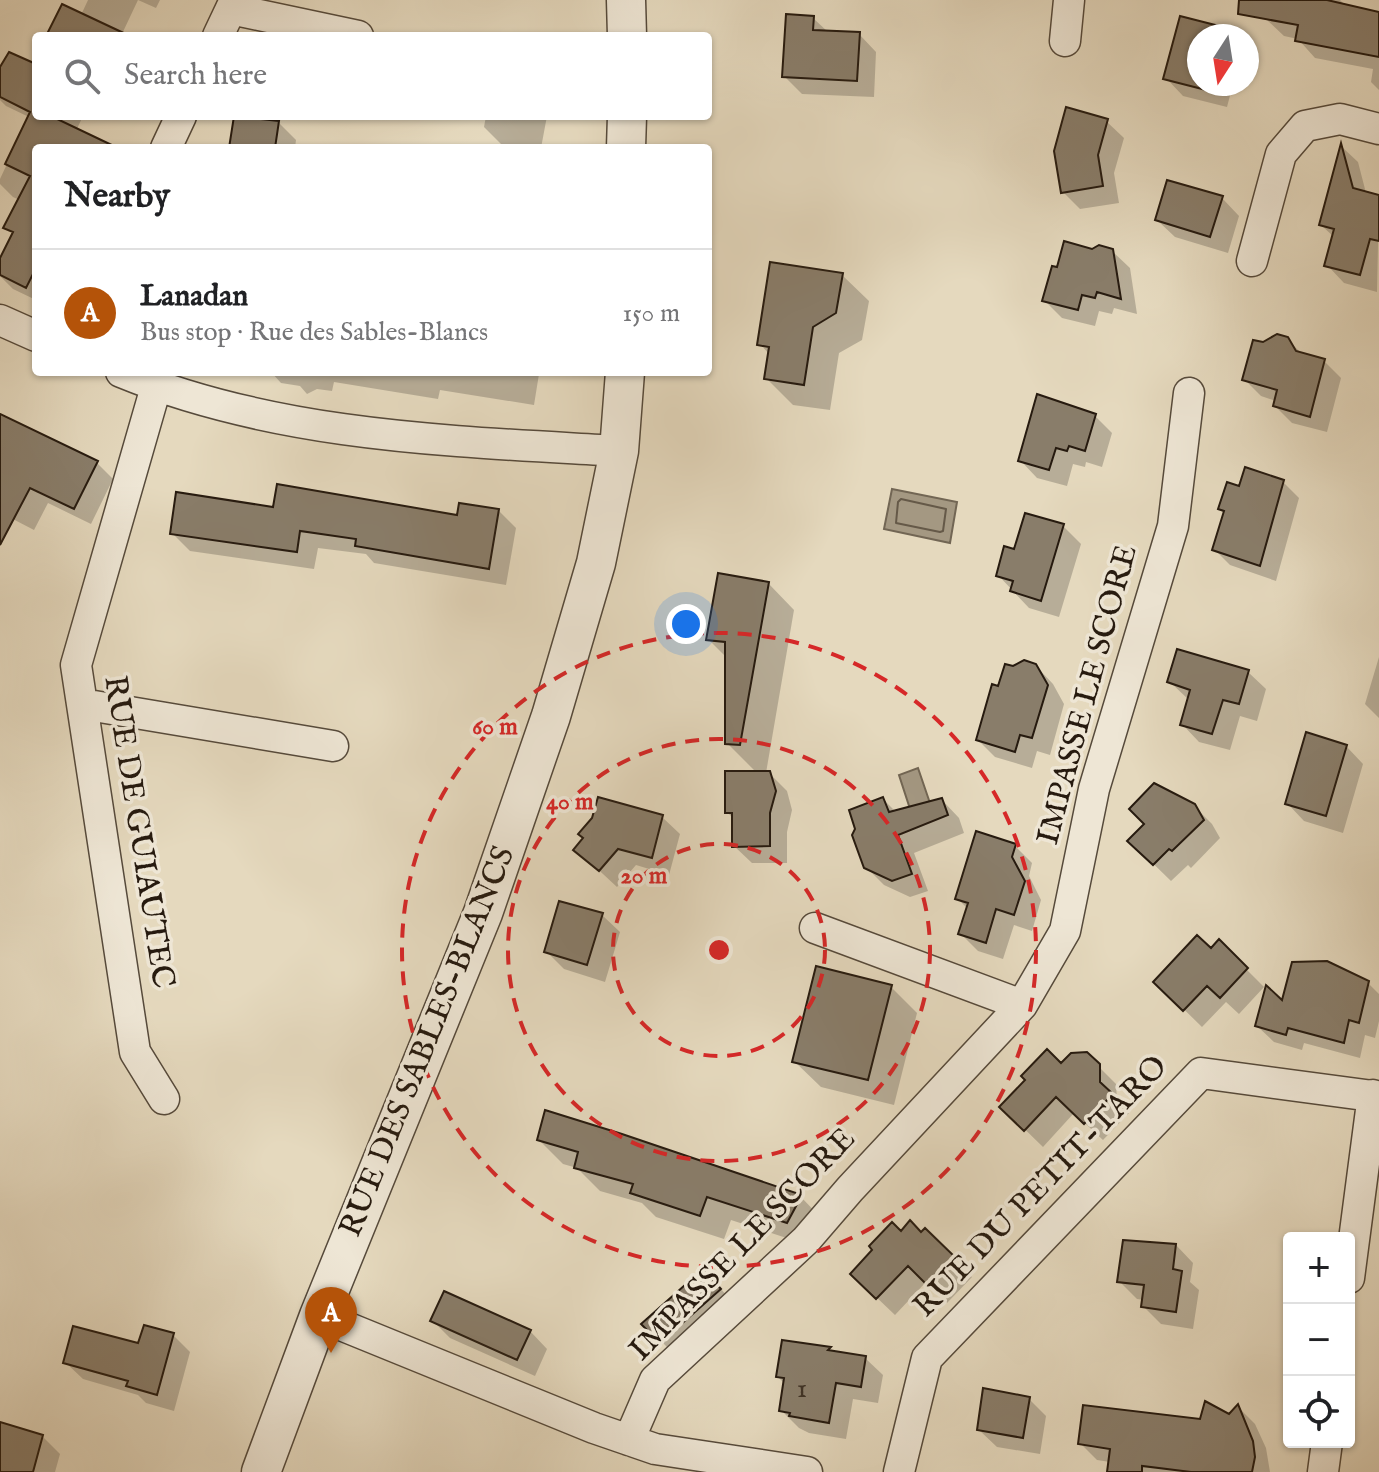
<!DOCTYPE html>
<meta charset="utf-8">
<style>
:root{--surface:#fff;--page:#f6f6f6;--text:#202124;--muted:#757577;--line:#e0e0e0;--accent:#b45309}
body{margin:0;font-family:"IM FELL English",serif;background:var(--page);color:var(--text)}
.controls{position:absolute;right:24px;bottom:24px;display:grid;overflow:hidden;border-radius:8px;box-shadow:0 2px 6px #0004}
.controls button{width:72px;height:72px;display:grid;place-items:center;padding:0;border:0;border-bottom:2px solid var(--line);background:var(--surface);color:var(--text);font:40px sans-serif}
.compass{position:absolute;left:1187px;top:24px;width:72px;height:72px;border-radius:50%;background:var(--surface);box-shadow:0 2px 6px #0004;rotate:192deg}
.you{position:absolute;left:686px;top:624px;width:28px;height:28px;margin:-20px;border:6px solid #fff;border-radius:50%;background:#1a73e8;box-shadow:0 0 0 12px #1a73e833}
.badge{display:grid;place-items:center;width:52px;height:52px;border-radius:50%;background:var(--accent);color:#fff;font-size:26px;font-weight:700}
.pin{position:absolute;translate:-50% -66px;filter:drop-shadow(0 2px 4px #0008)}
.pin::after{content:'';position:absolute;top:42px;width:28px;height:24px;background:inherit;clip-path:polygon(0 0,100% 0,50% 100%)}
.list{margin:0;padding:0;list-style:none}
h2{display:flex;justify-content:space-between;align-items:center;height:104px;margin:0;padding:0 32px;font-size:34px}
h2 small{font-size:26px;font-weight:400;color:var(--muted)}
.list li{display:grid;grid-template-columns:52px 1fr auto;gap:24px;align-items:center;box-sizing:border-box;height:128px;padding:0 32px;border-top:2px solid var(--line)}
.list b{display:block;font-size:30px;white-space:nowrap}
.list p{margin:0;font-size:26px;white-space:nowrap;color:var(--muted)}
.list em{font-size:26px;font-style:normal;color:var(--muted)}
.icon{flex:none;width:44px;height:44px;fill:none;stroke:currentColor;stroke-width:2;stroke-linecap:round;stroke-linejoin:round}
.map{position:relative;flex:none;width:1379px;height:1472px;overflow:hidden}
.search{position:absolute;background:var(--surface);box-shadow:0 2px 6px #0004;left:32px;top:32px;width:680px;height:88px;display:flex;align-items:center;gap:20px;box-sizing:border-box;padding:0 28px;border-radius:8px;color:var(--muted);font-size:30px}
.panel{position:absolute;background:var(--surface);box-shadow:0 2px 6px #0004;left:32px;top:144px;width:680px;height:232px;border-radius:8px}
.map>svg:first-child{display:block}
.water{fill:#a49882;stroke:#726654;stroke-width:2}
.shadow{fill:#0003}
.lines{fill:none;stroke-linecap:round;stroke-linejoin:round}
.shore{stroke:#655948;stroke-width:2}
.building{fill:#897d6a;stroke:#261a0f;stroke-width:2}
.minor-casing{stroke:#564a3b;stroke-width:33}
.tertiary-casing{stroke:#564a3b;stroke-width:41}
.minor{stroke:#eee6d5;stroke-width:30}
.tertiary{stroke:#eee6d5;stroke-width:38}
.ring{fill:none;stroke:#d62828;stroke-width:4;stroke-dasharray:14 10}
.labels{text-anchor:middle;dominant-baseline:central;stroke-width:7;stroke-linejoin:round;paint-order:stroke}
.number-label{font-size:28px;fill:#3f3326}
.street-label{font-size:32px;fill:#261a0f;stroke:#eee6d5}
.centre{fill:#d62828;stroke:#eee6d5;stroke-width:4}
.ring-label{font-size:24px;text-anchor:middle;font-weight:bold;fill:#d62828;stroke:#eee6d5;stroke-width:7;stroke-linejoin:round;paint-order:stroke}
</style>
<div class="map">
<svg width="1379" height="1472" viewBox="0 0 1379 1472">
<rect width="100%" height="100%" fill="#e5d9be"/>
<filter id="stains"><feTurbulence type="fractalNoise" baseFrequency=".0025" numOctaves="4"/><feColorMatrix values="0 0 0 0 .2 0 0 0 0 .09 0 0 0 0 .02 0 0 0 .5 -.17"/></filter>
<radialGradient id="worn" r=".72"><stop offset=".6" stop-color="#630" stop-opacity="0"/><stop offset="1" stop-color="#630" stop-opacity=".3"/></radialGradient>
<path class="water" d="M892,489L957,502L950,543L884,529Z
M918,768L932,809L912,815L899,775Z"/>
<path class="shadow" d="M88,0H160L156,8L138,0L121,36H49L81,15Z
M1270,0H1340L1346,6L1379,14V90L1371,82L1373,69L1315,58L1298,39L1284,36L1266,19Z
M813,18L828,32L859,34L876,52L874,97L802,94L784,76Z
M1181,18L1226,30L1232,36H1199V84H1233L1227,107L1183,96L1166,78Z
M36,62V116H83L76,131L89,148H36V208L13,197L0,184V179L29,117L6,106L0,100V73L34,66Z
M236,116L278,122L296,140L295,148H232Z
M486,116H547L541,148L501,144L484,127Z
M1106,121L1124,138L1114,173L1119,203L1080,209L1063,192Z
M1342,147L1358,162L1366,193L1379,197L1377,292L1344,283L1327,265L1334,237L1321,225Z
M1222,198L1239,216L1228,253L1175,237L1157,220Z
M36,227V300L13,289L0,276V263Z
M1092,251H1112L1130,268L1137,314L1114,308L1112,314L1099,311L1095,326L1062,318L1044,300L1058,270Z
M842,275L869,301L862,340L839,353L830,410L793,405L766,378L770,355L760,344Z
M1287,339L1303,355L1324,361L1341,378L1327,432L1292,423L1275,406L1276,401L1261,396L1244,379L1263,344Z
M271,372H537L539,374L534,405L440,390L438,399L334,382L332,391L317,389L307,394L300,386L281,383Z
M1095,416L1112,433L1102,467L1086,462L1085,467L1073,464L1067,486L1037,478L1020,460Z
M0,418L96,462L113,479L91,524L48,503L34,530L7,516L0,508Z
M1283,482L1299,498L1276,581L1230,565L1214,549L1225,513L1221,509L1240,488Z
M275,510L459,518L498,510L516,528L506,585L374,563L366,554L318,548L314,569L190,551L172,533Z
M1063,526L1081,544L1059,617L1029,608L998,575L1015,552Z
M768,583L794,610L766,773H769L787,791L792,810L787,832V863H752L734,846V819L727,812L757,773L727,743V658L708,639Z
M1379,657V718L1365,704Z
M1035,665L1053,684L1064,704L1050,755L1037,751L1032,768L995,757L978,740L1000,689L1014,668Z
M1248,672L1266,689L1257,721L1240,716L1230,750L1199,742L1182,724L1189,700L1170,682Z
M1346,746L1363,764L1343,833L1304,821L1287,803Z
M883,799L896,812L942,800L959,818L964,833L914,853L928,891L910,897L884,885L866,867Z
M1194,806L1212,824L1220,838L1191,868L1188,865L1171,881L1130,841Z
M662,817L680,834L669,875L636,865L617,887L576,849Z
M1015,846L1032,863L1029,876L1041,900L1032,931L1014,925L1003,959L978,951L960,933L968,909L957,898Z
M602,915L620,932L605,982L564,969L546,951Z
M1219,942L1264,987L1239,1014L1226,1002L1202,1027L1156,982L1211,951Z
M1368,983L1379,994V1021L1375,1038L1365,1035L1360,1058L1304,1043L1302,1050L1274,1042L1257,1026Z
M891,987L917,1013L894,1105L821,1087L794,1061Z
M1086,1054L1116,1084L1117,1101L1129,1113L1103,1140L1074,1113L1043,1147L1002,1107L1028,1080Z
M539,1140L801,1197L824,1221L811,1246L731,1220L724,1239L656,1217L642,1203L600,1191L577,1168L563,1164Z
M925,1231L972,1277L947,1303L926,1282L895,1315L852,1274L875,1250L901,1233L922,1235Z
M1176,1245L1193,1263L1190,1282L1199,1290L1193,1329L1161,1324L1144,1307V1300L1137,1299L1119,1281Z
M721,1289L737,1308L679,1359L644,1324Z
M433,1321L530,1331L547,1349L535,1376L450,1338Z
M173,1335L190,1352L174,1411L146,1403L138,1395L83,1379L65,1362L140,1346Z
M783,1342L830,1349L834,1353L865,1358L883,1375L878,1403L853,1399L846,1439L809,1433L799,1428L781,1410L785,1384L778,1377Z
M1029,1399L1046,1416L1040,1454L997,1447L979,1430Z
M1238,1407L1255,1424L1266,1448L1270,1472H1111L1110,1462L1097,1460L1080,1443L1230,1416Z
M0,1425L42,1436L60,1454L55,1472H0Z"/>
<g class="lines">
<path class="shore" d="M901,499L946,509L943,531L940,532L896,523L898,502Z"/>
</g>
<path class="building" d="M1239,0H1327L1379,12V57L1295,41L1298,25L1238,14Z
M62,4L130,36H46Z
M786,14L814,16L813,30L860,32L857,81L782,77Z
M1180,16L1227,28L1224,36H1199V84H1212L1210,91L1163,79Z
M9,52L36,64V116H51L118,148H36V268L26,288L0,275V258L13,232L3,228L30,176L5,164L30,112L0,97V67Z
M1066,107L1108,119L1098,155L1103,186L1061,193L1054,151Z
M234,116L279,121L275,148H229Z
M1341,143L1353,188L1379,195V241L1370,239L1360,275L1324,266L1334,229L1319,225Z
M1167,180L1223,196L1210,237L1155,220Z
M1064,241L1092,249L1099,245L1113,249L1121,299L1097,292L1095,298L1082,295L1078,310L1042,301L1052,266L1057,267Z
M770,262L843,273L836,313L813,327L804,385L764,379L769,347L757,345Z
M1277,334L1288,337L1296,351L1325,359L1310,417L1273,406L1277,390L1242,380L1253,340L1263,342Z
M1037,394L1096,414L1085,451L1069,446L1067,451L1056,448L1049,470L1018,461Z
M0,414L98,461L74,509L30,488L0,545Z
M1245,467L1284,480L1260,566L1212,550L1224,511L1218,509L1227,482L1239,486Z
M277,484L457,515L459,503L499,509L489,569L355,546L356,539L300,531L297,552L170,534L176,492L273,507Z
M1025,513L1064,524L1041,601L1010,591L1013,581L996,576L1004,546L1014,549Z
M718,573L769,582L740,745L725,744V642L706,640Z
M1177,649L1249,670L1239,704L1223,700L1212,734L1180,725L1190,690L1167,682Z
M1024,660L1036,664L1048,685L1032,738L1020,735L1015,752L976,740L992,684L998,686L1005,664L1013,666Z
M1306,732L1347,745L1326,816L1285,804Z
M725,771H770L776,791L770,813V846L732,847V813H725Z
M1154,783L1195,804L1204,820L1172,851L1169,849L1153,865L1127,841L1144,824L1129,809Z
M598,797L663,815L652,858L618,849L599,871L573,850L583,838L578,834L592,818Z
M883,797L889,812L942,798L948,815L898,835L912,874L892,881L864,868L852,835L855,829L849,810Z
M976,831L1016,844L1012,857L1025,881L1014,915L996,909L986,943L958,934L968,903L955,899Z
M559,901L603,913L587,965L544,952Z
M1197,935L1211,948L1219,939L1248,968L1220,998L1207,986L1183,1011L1153,982Z
M1327,961L1369,981L1359,1023L1349,1020L1344,1043L1288,1028L1286,1035L1255,1026L1266,985L1282,1000L1292,962Z
M816,966L892,985L868,1080L792,1062Z
M1047,1049L1061,1063L1071,1053L1087,1052L1100,1064V1082L1113,1094L1084,1124L1056,1097L1024,1131L999,1107L1025,1080L1021,1076Z
M545,1110L622,1134L802,1195L787,1223L707,1197L700,1216L630,1193L633,1184L574,1168L578,1152L537,1140Z
M910,1220L921,1232L925,1228L956,1258L929,1287L908,1266L876,1299L850,1274L872,1250L869,1246L892,1222L901,1231Z
M1123,1240L1176,1244L1173,1269L1182,1271L1176,1312L1141,1307L1144,1285L1117,1282Z
M703,1269L721,1289L660,1343L641,1324Z
M444,1291L531,1330L517,1360L430,1321Z
M144,1325L174,1333L157,1395L126,1386L128,1381L63,1363L73,1326L138,1343Z
M782,1340L831,1347L828,1350L866,1356L861,1387L836,1383L829,1423L789,1416L790,1413L779,1411L784,1378L776,1377Z
M983,1388L1030,1397L1023,1438L977,1430Z
M1205,1401L1229,1414L1238,1404L1253,1441L1255,1457L1252,1472H1191L1142,1466V1472H1107L1110,1449L1078,1444L1083,1405L1200,1419Z
M0,1422L43,1435L33,1472H0Z"/>
<g class="lines">
<defs>
<path id="minor" d="M231,9L358,36
M218,36L235,0
M1065,41L1069,0
M166,148L181,116
M1252,261L1281,154L1305,126L1340,119L1379,129
M0,320L36,336
M121,372C279,437 451,441 619,451
M156,387L76,665L135,1052L164,1099
M82,704L333,746
M815,928L1022,1005
M1349,1278L1373,1095
M319,1316L594,1428L655,1449L807,1472
M629,1440L655,1380L806,1240L850,1189L1022,1005L1065,931L1094,789L1173,526L1189,393
M899,1472L927,1358L1201,1073L1379,1097
M1323,1472L1327,1442"/>
<path id="tertiary" d="M626,0L627,36
M626,148L627,116
M261,1472L319,1316L483,913L551,716L596,563L619,451L625,372"/>
</defs>
<use href="#minor" class="minor-casing"/>
<use href="#tertiary" class="tertiary-casing"/>
<use href="#minor" class="minor"/>
<use href="#tertiary" class="tertiary"/>
</g>
<g class="ring">
<circle cx="719" cy="950" r="106"/>
<circle cx="719" cy="950" r="211"/>
<circle cx="719" cy="950" r="317"/>
</g>
<g class="labels">
<g class="number-label">
<text x="802" y="1389">1</text>
</g>
<g class="street-label">
<text transform="translate(1088 695) rotate(-75)">IMPASSE LE SCORE</text>
<text transform="translate(138 832) rotate(81)">RUE DE GUIAUTEC</text>
<text transform="translate(428 1042) rotate(-68)">RUE DES SABLES-BLANCS</text>
<text transform="translate(1041 1187) rotate(-46)">RUE DU PETIT-TARO</text>
<text transform="translate(743 1245) rotate(-46)">IMPASSE LE SCORE</text>
</g>
</g>
<circle cx="719" cy="950" r="12" class="centre"/>
<g class="ring-label">
<text x="495" y="734">60 m</text>
<text x="570" y="809">40 m</text>
<text x="644" y="883">20 m</text>
</g>
<rect width="100%" height="100%" filter="url(#stains)"/>
<rect width="100%" height="100%" fill="url(#worn)"/>
</svg>
<div class="controls">
<button>+</button>
<button>−</button>
<button><svg class="icon" aria-label="locate" viewBox="0 0 24 24"><circle cx="12" cy="12" r="6"/><path d="M12 2v4M12 18v4M2 12h4M18 12h4"/></svg></button>
</div>
<svg class="compass" viewBox="-18 -18 36 36"><path d="M0-13l5 13h-10z" fill="#e53935"/><path d="M0 13l5-13h-10z" fill="#757577"/></svg>
<div class="you"></div>
<div class="pin badge" style="left:331px;top:1353px">A</div>
<div class="search"><svg class="icon" aria-label="search" viewBox="0 0 24 24"><circle cx="10" cy="10" r="6"/><path d="M15 15l6 6"/></svg>Search here</div>
<section class="panel">
<h2>Nearby<small></small></h2>
<ul class="list">
<li><span class="badge">A</span><div><b>Lanadan</b><p>Bus stop · Rue des Sables-Blancs</p></div><em>150 m</em></li>
</ul>
</section>
</div>
